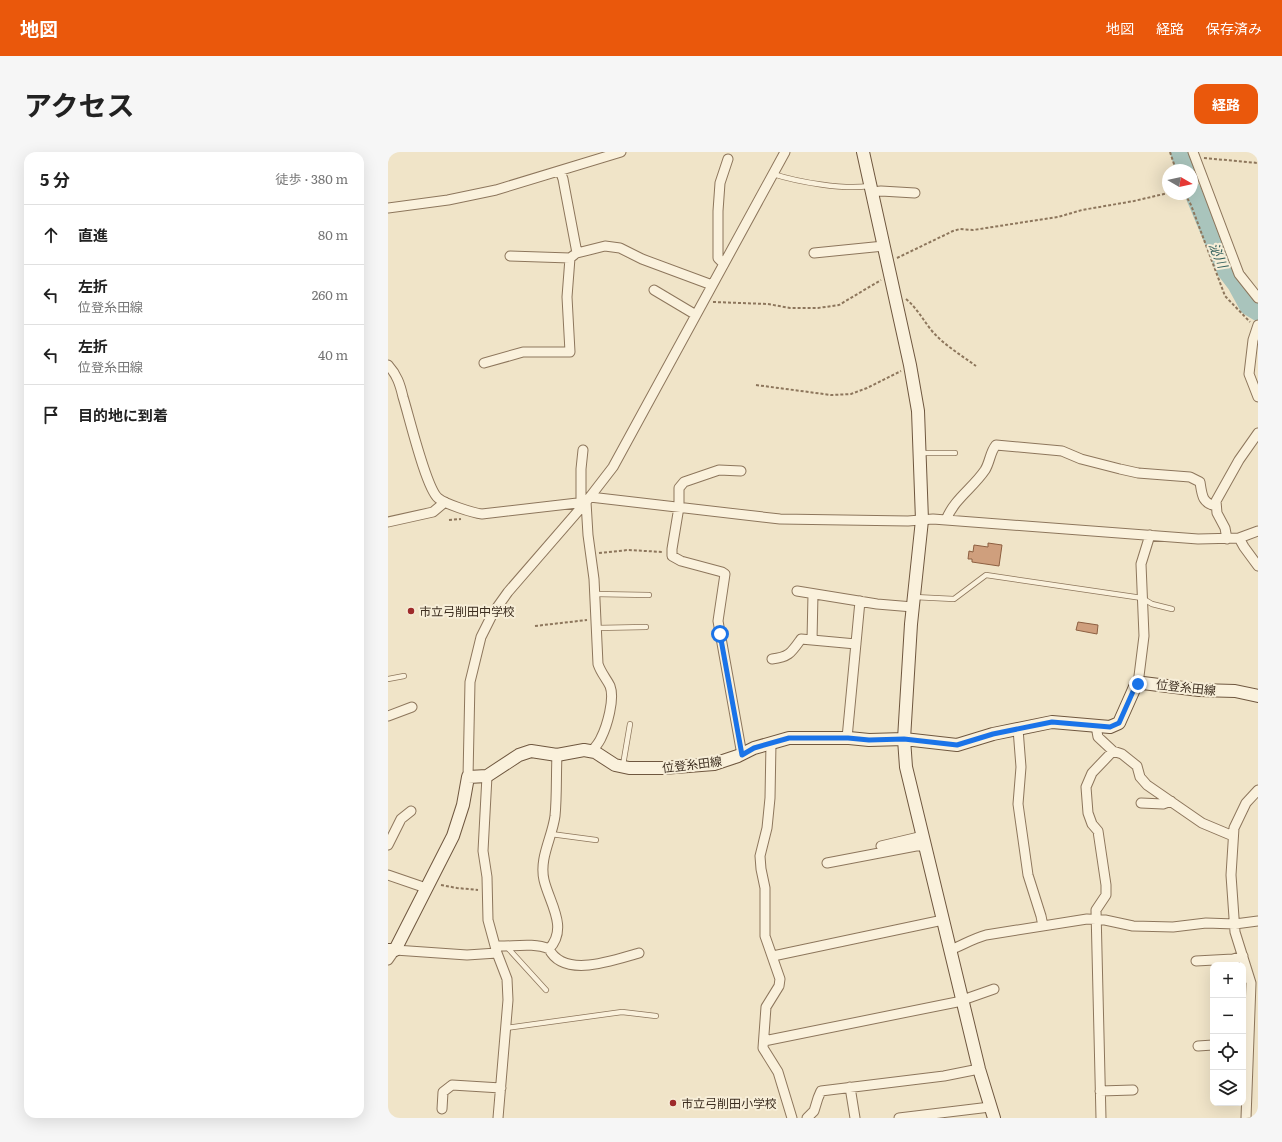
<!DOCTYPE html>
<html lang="ja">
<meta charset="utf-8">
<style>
:root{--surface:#fff;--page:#f6f6f6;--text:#222;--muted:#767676;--line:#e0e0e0;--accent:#ea580c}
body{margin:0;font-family:Literata,"Noto Sans JP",serif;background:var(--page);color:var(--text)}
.controls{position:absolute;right:12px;bottom:12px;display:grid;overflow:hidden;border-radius:8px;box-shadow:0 4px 16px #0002}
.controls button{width:36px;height:36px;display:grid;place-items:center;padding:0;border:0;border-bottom:1px solid var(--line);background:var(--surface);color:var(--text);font:20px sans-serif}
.compass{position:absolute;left:774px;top:12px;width:36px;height:36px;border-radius:50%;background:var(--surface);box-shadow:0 4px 16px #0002;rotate:99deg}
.stop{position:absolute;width:12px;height:12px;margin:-9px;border:3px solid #1a73e8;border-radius:50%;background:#fff}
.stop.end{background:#1a73e8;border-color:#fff;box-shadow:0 1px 4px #0008}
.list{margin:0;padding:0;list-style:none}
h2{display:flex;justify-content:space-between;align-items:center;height:52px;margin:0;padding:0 16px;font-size:17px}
h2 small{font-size:13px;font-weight:400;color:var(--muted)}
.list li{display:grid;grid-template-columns:26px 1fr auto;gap:12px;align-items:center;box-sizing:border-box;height:60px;padding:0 16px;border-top:1px solid var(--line)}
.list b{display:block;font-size:15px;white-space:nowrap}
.list p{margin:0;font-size:13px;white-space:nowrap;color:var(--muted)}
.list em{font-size:13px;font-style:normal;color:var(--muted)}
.icon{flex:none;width:22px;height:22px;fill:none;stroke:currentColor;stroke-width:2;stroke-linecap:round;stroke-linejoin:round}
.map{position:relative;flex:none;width:870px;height:966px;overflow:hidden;border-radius:12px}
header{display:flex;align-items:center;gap:24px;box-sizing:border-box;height:56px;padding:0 20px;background:var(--accent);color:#fff}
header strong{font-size:19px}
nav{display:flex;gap:22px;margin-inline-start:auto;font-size:14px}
.intro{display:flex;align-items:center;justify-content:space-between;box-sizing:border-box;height:96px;padding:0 24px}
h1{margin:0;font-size:28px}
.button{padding:10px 18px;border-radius:12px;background:var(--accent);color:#fff;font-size:14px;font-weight:700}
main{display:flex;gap:24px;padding:0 24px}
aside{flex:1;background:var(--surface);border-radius:12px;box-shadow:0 4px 16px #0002}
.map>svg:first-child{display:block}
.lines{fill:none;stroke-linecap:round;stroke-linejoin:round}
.river{stroke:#a9c4bc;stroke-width:18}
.building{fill:#cf9f7d;stroke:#8d5f41}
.lane-casing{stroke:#8d765c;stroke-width:6}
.street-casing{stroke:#8d765c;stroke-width:11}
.secondary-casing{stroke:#6f573f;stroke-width:14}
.path{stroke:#8d765c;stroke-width:2;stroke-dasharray:3 2;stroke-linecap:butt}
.lane{stroke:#faf1dc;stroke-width:4.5}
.street{stroke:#faf1dc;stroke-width:9}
.secondary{stroke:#faf1dc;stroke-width:12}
.route{stroke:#1a73e8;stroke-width:5}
.poi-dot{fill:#9e2a2b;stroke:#f7eed8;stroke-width:1.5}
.labels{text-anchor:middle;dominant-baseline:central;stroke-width:4;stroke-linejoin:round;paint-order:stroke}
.poi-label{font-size:12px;fill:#3d2e20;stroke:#f7eed8;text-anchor:start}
.street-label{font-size:12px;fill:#3d2e20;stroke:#f7eed8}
.water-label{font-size:13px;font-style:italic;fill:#2f5d5a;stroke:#f7eed8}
</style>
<header>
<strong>地図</strong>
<nav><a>地図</a><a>経路</a><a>保存済み</a></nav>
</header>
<div class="intro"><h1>アクセス</h1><a class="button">経路</a></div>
<main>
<aside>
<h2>5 分<small>徒歩 · 380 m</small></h2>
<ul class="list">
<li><svg class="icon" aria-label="ahead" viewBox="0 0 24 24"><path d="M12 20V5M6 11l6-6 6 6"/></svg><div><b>直進</b></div><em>80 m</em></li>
<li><svg class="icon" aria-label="left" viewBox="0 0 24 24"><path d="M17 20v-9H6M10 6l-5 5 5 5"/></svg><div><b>左折</b><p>位登糸田線</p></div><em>260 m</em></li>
<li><svg class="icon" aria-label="left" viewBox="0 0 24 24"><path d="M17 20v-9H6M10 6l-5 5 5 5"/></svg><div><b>左折</b><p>位登糸田線</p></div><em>40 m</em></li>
<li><svg class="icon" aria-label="arrive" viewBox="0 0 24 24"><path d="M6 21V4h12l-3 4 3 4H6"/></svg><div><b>目的地に到着</b></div></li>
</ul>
</aside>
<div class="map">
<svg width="870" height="966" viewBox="0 0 870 966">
<rect width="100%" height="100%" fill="#f0e4c8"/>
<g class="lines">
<path class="river" d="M791,0L797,18
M804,38L838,119L848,132L860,154L870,160"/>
</g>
<path class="building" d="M600,391L614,393L611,414L584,410V407H580L581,399L585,400L586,393L600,395Z
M690,470L710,473L709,482L688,478Z"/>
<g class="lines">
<defs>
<path id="lane" d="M385,22C410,30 456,38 481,34
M533,301H567
M207,442L261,443
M526,445L566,447L598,423L754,446L764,452L784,457
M208,476L258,475
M0,527L16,524
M235,613L242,572
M163,682L208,688
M118,794L158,838
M118,876L234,860L268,864"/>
<path id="street" d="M805,0L851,122L870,146
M172,19L175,27L189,101L217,94L232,96L254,107L324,133
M484,40L493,39L527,41
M0,56L60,48L108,38L233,0
M426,101L496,94
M122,104L182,106L186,103
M336,112L330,106V59L332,31L340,7
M266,138L308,163
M870,173L865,188L861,222L870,245
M96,211L135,200H182L179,145L182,106
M0,213C9,223 12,232 15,245C21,264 38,336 50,346C57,352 85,361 94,362L198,350
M353,319L331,318L296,330L291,336V355L284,397V404L293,409L334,420L337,422L330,469L354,603
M202,345L392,367L520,369L545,367L810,387L851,386L870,379
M193,350V317L195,298
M198,350L200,383L206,427L210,512C213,521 218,526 222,534C227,547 219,574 213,586C211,591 207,595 204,599
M558,368C566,347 585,336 597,318C602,310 602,300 608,293L674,299L693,307L732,317L750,321L802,325L812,330C814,343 814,351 828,354
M0,370L45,360L57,350
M851,386L856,395L870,414
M839,387L837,376L829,361L828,349L851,308L870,281
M409,439L489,452L525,455
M424,488L425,442
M384,507C401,505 403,501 413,487L468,492
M750,532L756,484L753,412L762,383
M0,564L24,555
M708,574L710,585L725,599L734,602L749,614L752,625L759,633L814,671L845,684
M630,577L633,615L630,652L640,723L653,764L655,774
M459,586L472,449
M383,591L382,646L379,676L372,704L373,717L377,736V784L392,827L391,834L378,855L375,896L390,920L404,966
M99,624L95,699L99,725L100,768L109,801L119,827L120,848L110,966
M80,625L82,530L93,485L105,461L120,440L198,350L225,315L397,0
M753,651L775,652L783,649
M0,693L13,667L23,659
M493,694L535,684
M439,711L528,694H537
M0,723L38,736
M107,794C124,795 145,790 161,797C181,776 161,750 156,728C151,706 164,686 167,664C169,644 168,623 169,603
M161,797C176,827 226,808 251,801
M562,798C575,793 584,787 598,783L699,767L717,768L745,774L785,775L818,771L847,772L870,769
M385,804L555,768
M0,808L7,798L79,803L109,801
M808,809L845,807L855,804
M376,889L569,850L606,837
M810,894L825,893
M462,935L467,966
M712,939L745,938
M54,957L55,940L64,933L113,936
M419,966L426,959L430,946L433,939L556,924L591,917
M511,966L602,955
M713,966L708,758L718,743V733L710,679L704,672L700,661L698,635L704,621L725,599
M858,966L863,831L847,780L843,723L846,676L858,651L870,638"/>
<path id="secondary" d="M475,0L522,213L530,259L534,368L523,472L516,587L518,615L591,917L606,966
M0,798H7L65,684L75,653L80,625L99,624L131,603L143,599L169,603L196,598L207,600L227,613L241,616H275L326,612L350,604L366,596L401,586H461L481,588L516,587L569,593L605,582L664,570L722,575L731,571L747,535L755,531L811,538L847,539L870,544"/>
</defs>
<use href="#lane" class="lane-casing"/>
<use href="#street" class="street-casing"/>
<use href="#secondary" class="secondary-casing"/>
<path class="path" d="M782,0L788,18
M816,6L870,11
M797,42L803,53L837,144L862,170
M509,106L565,79L572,77L585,78L670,65L694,58L746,49L780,41
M518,147C529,156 535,168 544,179C556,193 573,203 588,214
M325,150L380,152L402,156H430L451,153L493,128
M368,233L443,243L463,242L479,236L513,219
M61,368L73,367
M211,401L240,398L275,400
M147,474L199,468
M53,733L69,736L90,738"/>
<use href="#lane" class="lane"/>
<use href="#street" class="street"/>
<use href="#secondary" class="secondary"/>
</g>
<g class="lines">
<path class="route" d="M332,482L354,603L366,596L401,586H460L481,588L516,587L569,593L605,582L664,570L722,575L731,571L747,535L750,532"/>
</g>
<g class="poi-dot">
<circle cx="23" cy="459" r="4"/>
<circle cx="285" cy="951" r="4"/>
</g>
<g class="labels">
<g class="poi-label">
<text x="31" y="459">市立弓削田中学校</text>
<text x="293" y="951">市立弓削田小学校</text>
</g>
<g class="street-label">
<text transform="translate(798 535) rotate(6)">位登糸田線</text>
<text transform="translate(304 612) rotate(-7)">位登糸田線</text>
</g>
<g class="water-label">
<text transform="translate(831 103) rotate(67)">泌川</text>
</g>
</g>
</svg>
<div class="controls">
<button>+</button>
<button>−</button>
<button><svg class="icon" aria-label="locate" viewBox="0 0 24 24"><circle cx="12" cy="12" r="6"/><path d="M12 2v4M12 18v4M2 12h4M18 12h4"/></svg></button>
<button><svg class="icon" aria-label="layers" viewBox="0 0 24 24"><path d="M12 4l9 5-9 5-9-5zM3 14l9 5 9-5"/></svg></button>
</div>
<svg class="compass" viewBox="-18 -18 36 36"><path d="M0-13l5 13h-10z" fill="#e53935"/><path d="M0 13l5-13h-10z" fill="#767676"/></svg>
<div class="stop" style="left:332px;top:482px"></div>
<div class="stop end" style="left:750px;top:532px"></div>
</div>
</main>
